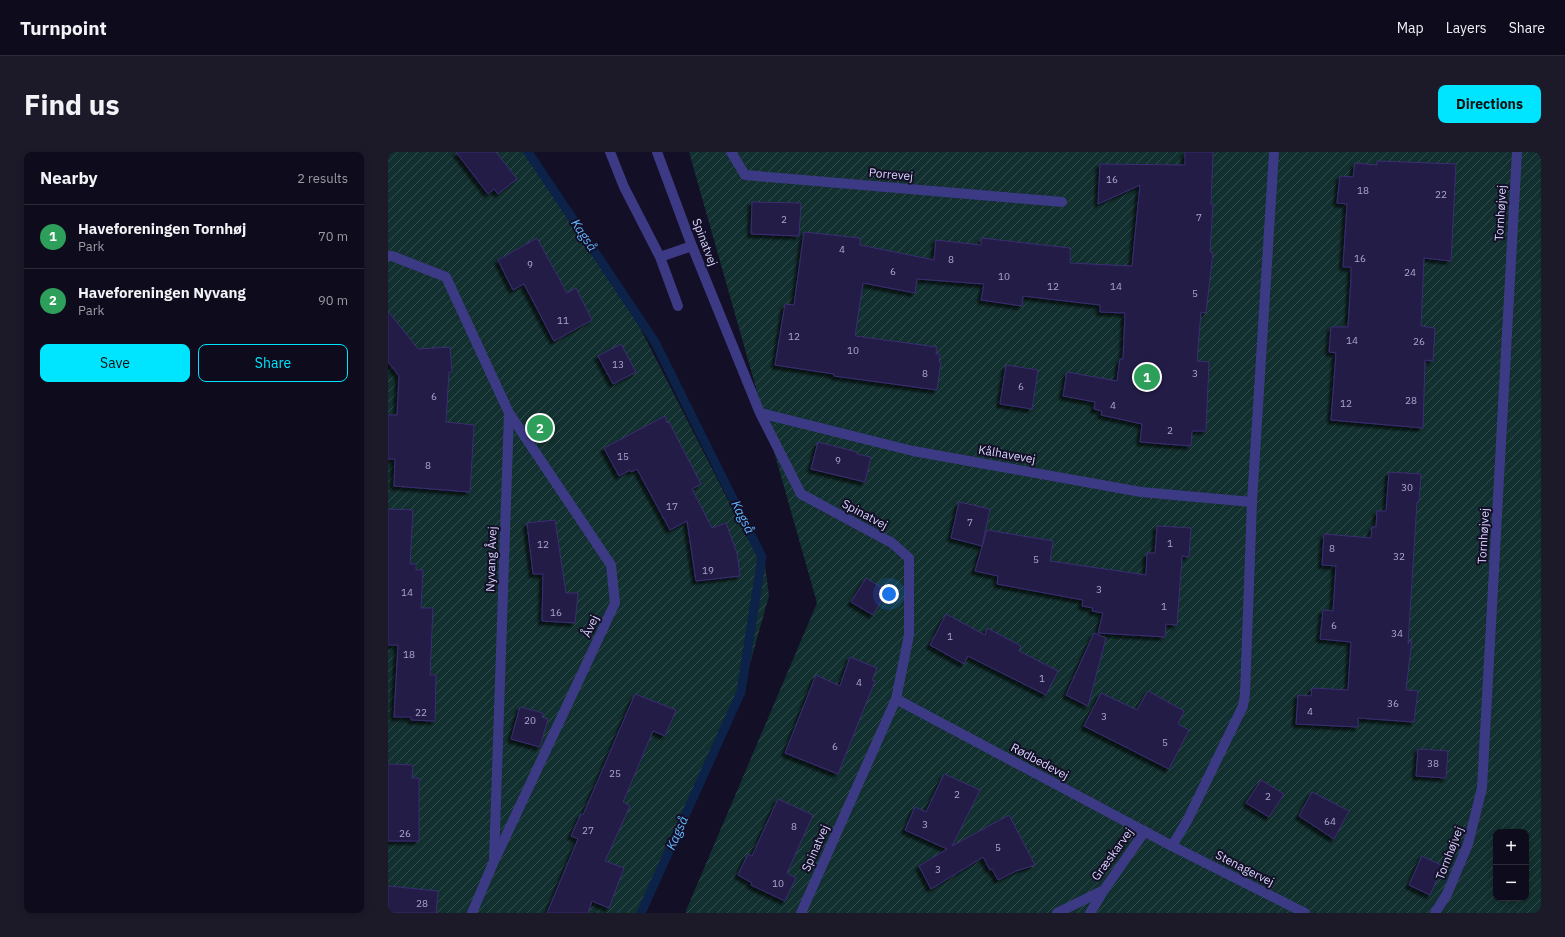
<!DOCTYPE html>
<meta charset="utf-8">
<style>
:root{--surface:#0e0b1c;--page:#1c1929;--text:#f1f3f6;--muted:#9b9ba3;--line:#2e2b3b;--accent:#00e5ff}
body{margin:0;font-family:"IBM Plex Sans",sans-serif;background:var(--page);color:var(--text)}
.controls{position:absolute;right:12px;bottom:12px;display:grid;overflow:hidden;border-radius:8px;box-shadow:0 2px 6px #0003}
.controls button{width:36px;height:36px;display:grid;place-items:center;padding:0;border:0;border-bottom:1px solid var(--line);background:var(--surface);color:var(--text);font:20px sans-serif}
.you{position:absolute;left:501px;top:442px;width:14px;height:14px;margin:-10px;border:3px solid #fff;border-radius:50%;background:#1a73e8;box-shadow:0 0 0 6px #1a73e833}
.badge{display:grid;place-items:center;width:26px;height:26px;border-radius:50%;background:var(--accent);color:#fff;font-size:13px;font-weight:700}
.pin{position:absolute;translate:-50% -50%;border:2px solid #fff;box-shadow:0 1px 4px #0006}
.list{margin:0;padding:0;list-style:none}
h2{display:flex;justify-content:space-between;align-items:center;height:52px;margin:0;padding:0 16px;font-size:17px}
h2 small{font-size:13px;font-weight:400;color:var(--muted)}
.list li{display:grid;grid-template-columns:26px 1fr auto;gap:12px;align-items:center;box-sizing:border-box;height:64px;padding:0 16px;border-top:1px solid var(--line)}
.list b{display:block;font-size:15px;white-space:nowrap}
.list p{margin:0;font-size:13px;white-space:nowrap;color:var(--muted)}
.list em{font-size:13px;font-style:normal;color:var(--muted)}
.actions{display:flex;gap:8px;padding:12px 16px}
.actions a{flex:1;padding:9px 0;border:1px solid var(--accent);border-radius:8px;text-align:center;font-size:14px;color:var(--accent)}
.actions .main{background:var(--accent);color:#111}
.map{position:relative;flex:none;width:1153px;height:761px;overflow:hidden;border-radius:8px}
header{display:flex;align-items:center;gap:24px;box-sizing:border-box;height:56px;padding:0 20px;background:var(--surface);border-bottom:1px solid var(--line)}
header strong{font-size:19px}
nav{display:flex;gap:22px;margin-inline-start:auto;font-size:14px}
.intro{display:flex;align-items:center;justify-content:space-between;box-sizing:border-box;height:96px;padding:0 24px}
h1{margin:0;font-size:28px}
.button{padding:10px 18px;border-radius:8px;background:var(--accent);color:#111;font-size:14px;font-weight:700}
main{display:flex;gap:24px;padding:0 24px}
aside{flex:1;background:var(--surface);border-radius:8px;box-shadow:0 2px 6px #0003}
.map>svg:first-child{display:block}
.garden{fill:url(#garden-furrows);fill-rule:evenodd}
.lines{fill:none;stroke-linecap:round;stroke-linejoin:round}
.stream{stroke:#0c2248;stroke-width:9}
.building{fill:#241b47;stroke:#3b2d73;filter:url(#shadow)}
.minor{stroke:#3d3a85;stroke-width:10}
.labels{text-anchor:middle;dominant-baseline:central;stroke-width:4;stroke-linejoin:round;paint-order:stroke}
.number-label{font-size:10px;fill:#aca6d1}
.street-label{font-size:12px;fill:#d9d4ff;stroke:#130f26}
.water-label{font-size:13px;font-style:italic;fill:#62b6ff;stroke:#130f26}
</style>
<header>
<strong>Turnpoint</strong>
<nav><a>Map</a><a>Layers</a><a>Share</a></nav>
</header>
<div class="intro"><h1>Find us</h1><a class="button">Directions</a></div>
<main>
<aside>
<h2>Nearby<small>2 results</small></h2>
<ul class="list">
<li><span class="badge" style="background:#2e9e5b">1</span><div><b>Haveforeningen Tornhøj</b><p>Park</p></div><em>70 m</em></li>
<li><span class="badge" style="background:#2e9e5b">2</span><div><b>Haveforeningen Nyvang</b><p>Park</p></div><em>90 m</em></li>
</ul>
<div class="actions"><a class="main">Save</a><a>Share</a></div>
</aside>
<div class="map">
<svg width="1153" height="761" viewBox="0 0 1153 761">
<defs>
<pattern id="garden-furrows" width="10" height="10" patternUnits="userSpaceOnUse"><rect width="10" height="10" fill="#12302f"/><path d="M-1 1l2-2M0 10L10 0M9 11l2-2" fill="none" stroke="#344d4e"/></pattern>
<filter id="shadow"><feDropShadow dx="-3.5" dy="3.5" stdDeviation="1" flood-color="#0009"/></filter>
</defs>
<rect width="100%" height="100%" fill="#130f26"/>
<path class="garden" d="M0,0H144L247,166L359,385L376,405L381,444L357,529L254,761H0Z
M301,0H1153V761H297L429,451ZM1108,680H1138V746H1108Z"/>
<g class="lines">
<path class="stream" d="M140,0L267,190L374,405L353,540L253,761"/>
</g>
<path class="building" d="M68,0H108L129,27L110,42L106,37L100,42Z
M797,0H825L823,52H825L822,100H825L818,161L813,160L809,209L821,210L818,279H804L803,294L752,290L754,272L713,263L714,259L706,257L707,250L675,244L679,220L729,229L732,207H735L737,161L712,160V153L635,144L634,154L593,148L596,132L529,127L527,141L475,131L467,184L549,195L548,202H552L551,210H553L549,238L446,224V222L387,213L397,152L406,153L416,80L472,86V93L546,108L548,88L593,93V86L682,96V111L744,114L752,33L710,52L712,12L797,13Z
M989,9L1068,12L1063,109L1036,106L1033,174L1047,176L1045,209L1037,208L1035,276L943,268L948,201L941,200L943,175H960L963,127V115H955L959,52L949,51L952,24L965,25L967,11L989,13Z
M364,50L413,51L411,84L363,82Z
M149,86L179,141L188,136L204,168L166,189L136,132L125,138L110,108Z
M0,159L30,197L62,195L64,220H61L58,270L86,273L82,340L6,334L7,307H0V263H9L11,224L0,210Z
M233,192L248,220L225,232L210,204Z
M618,213L650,218L644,257L612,252Z
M277,264L279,271L281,270L313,332L304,337L324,376L338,371L349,401L352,424L308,429L299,369L282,378L249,317L243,320L242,318L231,324L216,296Z
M430,290L469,300V302L483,305L477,330L423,317Z
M1001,320L1033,322L1031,350H1029L1020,492L1024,487L1018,538L1030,539L1026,570L970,566V575L908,572L910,543L923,544L924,536L960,538L963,490L932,487L935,458L945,459L948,414L934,413L936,382L983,386L984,375H988L989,359H998Z
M571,350L602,357L594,394L563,386Z
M0,357L25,358L22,412H28V418H35L33,456H45L42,523H48L47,569L23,568V565H6L10,493H0Z
M167,368L178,441H190L187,471L154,469L155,422H145L139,371Z
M769,374L803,376L801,405L794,404L789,473L778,472L777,485L710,481L715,461L704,459L705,456L694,454L695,448L609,432L610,424L587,419L599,378L665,389L662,409L758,423L759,401H767Z
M478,426L499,439L485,463L463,450Z
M558,462L597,483L599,476L633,494L631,499L670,519L658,543L580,504L576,512L542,493Z
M706,481L718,486L700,554L678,543Z
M462,505L489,516L484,528L487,529L450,622L397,601L428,523L452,534Z
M760,539L796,559L790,572L801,578L781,617L696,574L713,541L749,558Z
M247,542L288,558L277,584L265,579L235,650L242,654L217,709L236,716L221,756L204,749L200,761H159L190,687L183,684L193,662L195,663Z
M132,555L155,561L154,565L160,567L152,595L123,587Z
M1030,597L1060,599L1058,626L1028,624Z
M0,612L25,613L24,626H31V689H0Z
M556,622L592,638L564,694L621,663L647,713L628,719L610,728L604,717L602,718L595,705L543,737L531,714L559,697L517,678L527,655L538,660Z
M873,628L896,642L881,665L858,651Z
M924,640L961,659L946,687L911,664Z
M390,647L425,663L399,721L408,726L397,749L363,733L364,731L350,723L360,702L364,704Z
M1034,704L1055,714L1042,743L1021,733Z
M0,734L50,739L48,761H0Z"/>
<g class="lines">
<path class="minor" d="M222,0L236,35L272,105L290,154
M269,0L304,94L372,261L413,342L504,391L521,406V483L508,547L413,761
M343,0L357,23L674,50
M0,104H4L58,125L121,261L106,709L84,761
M272,105L304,94
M372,261L525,299L753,340L864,350
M508,547L784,694L917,761
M784,694L799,669L855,554L857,542L864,350L886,0
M108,705L227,451L223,413L121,261
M669,761L716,738L757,679
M702,761L716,738
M1047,761L1059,742L1080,692L1094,636L1129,0"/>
</g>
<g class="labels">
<g class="number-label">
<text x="724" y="27">16</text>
<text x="975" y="38">18</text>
<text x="1053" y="42">22</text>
<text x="811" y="65">7</text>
<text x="396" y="67">2</text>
<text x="454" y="97">4</text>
<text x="972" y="106">16</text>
<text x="563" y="107">8</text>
<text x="142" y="112">9</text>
<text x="505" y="119">6</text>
<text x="1022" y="120">24</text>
<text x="616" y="124">10</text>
<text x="665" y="134">12</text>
<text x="728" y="134">14</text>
<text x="807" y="141">5</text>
<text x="175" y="168">11</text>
<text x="406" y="184">12</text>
<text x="964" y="188">14</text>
<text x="1031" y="189">26</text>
<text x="465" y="198">10</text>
<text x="230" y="212">13</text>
<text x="537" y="221">8</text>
<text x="807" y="221">3</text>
<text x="633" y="234">6</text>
<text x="46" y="244">6</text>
<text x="1023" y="248">28</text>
<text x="958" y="251">12</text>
<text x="725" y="253">4</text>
<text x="782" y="278">2</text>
<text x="235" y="304">15</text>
<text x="450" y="308">9</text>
<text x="40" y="313">8</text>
<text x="1019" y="335">30</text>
<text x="284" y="354">17</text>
<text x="582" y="370">7</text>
<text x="782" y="391">1</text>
<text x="155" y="392">12</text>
<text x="944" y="396">8</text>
<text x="1011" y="404">32</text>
<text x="648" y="407">5</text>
<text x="320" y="418">19</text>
<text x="711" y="437">3</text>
<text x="19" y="440">14</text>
<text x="776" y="454">1</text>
<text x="168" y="460">16</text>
<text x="946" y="473">6</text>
<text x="1009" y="481">34</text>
<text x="562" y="484">1</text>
<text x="21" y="502">18</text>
<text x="654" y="526">1</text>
<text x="471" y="530">4</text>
<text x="1005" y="551">36</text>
<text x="922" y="559">4</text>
<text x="33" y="560">22</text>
<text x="716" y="564">3</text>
<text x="142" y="568">20</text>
<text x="777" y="590">5</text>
<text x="447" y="594">6</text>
<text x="1045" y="611">38</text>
<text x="227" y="621">25</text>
<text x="569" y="642">2</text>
<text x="880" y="644">2</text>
<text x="942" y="669">64</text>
<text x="537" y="672">3</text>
<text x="406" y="674">8</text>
<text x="200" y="678">27</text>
<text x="17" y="681">26</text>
<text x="610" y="695">5</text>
<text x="550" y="717">3</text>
<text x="390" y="731">10</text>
<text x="34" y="751">28</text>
</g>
<g class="street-label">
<text transform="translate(503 22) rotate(5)">Porrevej</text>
<text transform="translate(1112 61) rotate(-87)">Tornhøjvej</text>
<text transform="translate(317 90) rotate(69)">Spinatvej</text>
<text transform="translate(619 302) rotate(10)">Kålhavevej</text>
<text transform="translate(477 362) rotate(28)">Spinatvej</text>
<text transform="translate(1095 384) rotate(-87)">Tornhøjvej</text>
<text transform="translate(103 407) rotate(-88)">Nyvang Åvej</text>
<text transform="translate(202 474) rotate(-65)">Åvej</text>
<text transform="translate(652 609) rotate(28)">Rødbedevej</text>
<text transform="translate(427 696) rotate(-66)">Spinatvej</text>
<text transform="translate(1061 701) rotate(-69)">Tornhøjvej</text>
<text transform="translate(724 702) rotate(-54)">Græskarvej</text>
<text transform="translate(857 716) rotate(27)">Stenagervej</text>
</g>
<g class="water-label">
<text transform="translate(196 83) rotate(56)">Kagså</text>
<text transform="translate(355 365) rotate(63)">Kagså</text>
<text transform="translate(289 681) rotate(-66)">Kagså</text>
</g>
</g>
</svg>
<div class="controls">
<button>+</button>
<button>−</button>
</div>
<div class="you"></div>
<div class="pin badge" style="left:759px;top:225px;background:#2e9e5b">1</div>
<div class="pin badge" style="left:152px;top:276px;background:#2e9e5b">2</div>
</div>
</main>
